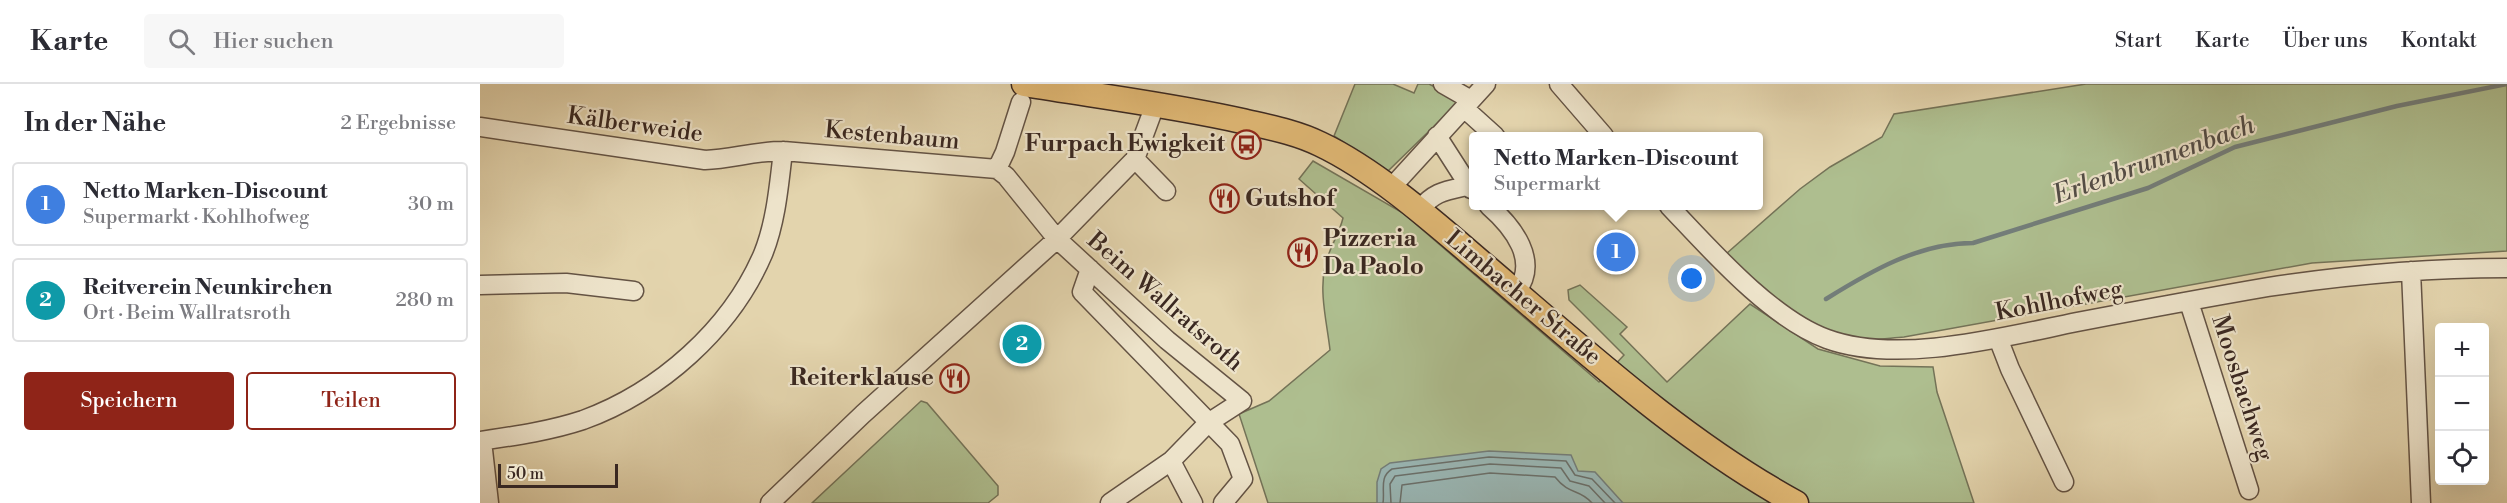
<!DOCTYPE html>
<html lang="de">
<meta charset="utf-8">
<style>
:root{--surface:#fff;--page:#f7f7f7;--text:#2b2b33;--muted:#7c7c81;--line:#e1e1e2;--accent:#8f2418}
body{margin:0;font-family:"Libre Bodoni",serif;background:var(--page);color:var(--text)}
.controls{position:absolute;right:18px;bottom:18px;display:grid;overflow:hidden;border-radius:6px;box-shadow:0 6px 24px #0002}
.controls button{width:54px;height:54px;display:grid;place-items:center;padding:0;border:0;border-bottom:2px solid var(--line);background:var(--surface);color:var(--text);font:30px sans-serif}
.scale{position:absolute;left:18px;bottom:15px;width:120px;box-sizing:border-box;padding-left:6px;border:3px solid #3a2821;border-top:0;font-size:16px;line-height:21px;white-space:nowrap;color:#3a2821;-webkit-text-stroke:4px #ede3ca;paint-order:stroke}
.you{position:absolute;left:1212px;top:195px;width:21px;height:21px;margin:-15px;border:4px solid #fff;border-radius:50%;background:#1a73e8;box-shadow:0 0 0 9px #1a73e833}
.badge{display:grid;place-items:center;width:39px;height:39px;border-radius:50%;background:var(--accent);color:#fff;font-size:20px;font-weight:700}
.pin{position:absolute;translate:-50% -50%;border:3px solid #fff;box-shadow:0 2px 6px #0006}
.popup{position:absolute;left:989px;top:48px;width:294px;height:78px;box-sizing:border-box;display:grid;place-content:center;border-radius:6px;background:var(--surface);filter:drop-shadow(0 2px 4px #0005);font-size:20px;white-space:nowrap;color:var(--muted)}
.popup b{font-size:22px;color:var(--text)}
.popup::after{content:'';position:absolute;left:50%;top:100%;margin-left:-12px;border:12px solid transparent;border-top-color:var(--surface)}
.list{margin:0;padding:0;list-style:none}
h2{display:flex;justify-content:space-between;align-items:center;height:78px;margin:0;padding:0 24px;font-size:26px}
h2 small{font-size:20px;font-weight:400;color:var(--muted)}
.list li{display:grid;grid-template-columns:39px 1fr auto;gap:18px;align-items:center;box-sizing:border-box;height:84px;margin:0 12px 12px;padding:0 12px;border:2px solid var(--line);border-radius:6px}
.list b{display:block;font-size:22px;white-space:nowrap}
.list p{margin:0;font-size:20px;white-space:nowrap;color:var(--muted)}
.list em{font-size:20px;font-style:normal;color:var(--muted)}
.actions{display:flex;gap:12px;padding:18px 24px}
.actions a{flex:1;padding:14px 0;border:2px solid var(--accent);border-radius:6px;text-align:center;font-size:21px;color:var(--accent)}
.actions .main{background:var(--accent);color:#fff}
.icon{flex:none;width:33px;height:33px;fill:none;stroke:currentColor;stroke-width:2;stroke-linecap:round;stroke-linejoin:round}
.map{position:relative;flex:none;width:2027px;height:419px;overflow:hidden}
header{display:flex;align-items:center;gap:36px;box-sizing:border-box;height:84px;padding:0 30px;background:var(--surface);border-bottom:2px solid var(--line)}
header strong{font-size:28px}
nav{display:flex;gap:33px;margin-inline-start:auto;font-size:21px}
.search{width:420px;height:54px;background:var(--page);display:flex;align-items:center;gap:15px;box-sizing:border-box;padding:0 21px;border-radius:6px;color:var(--muted);font-size:22px}
main{display:flex}
aside{flex:1;background:var(--surface)}
.map>svg:first-child{display:block}
.green{fill:#aebe8f;stroke:#747358;stroke-width:1.5}
.water{fill:#99b6b4;stroke:#737d79;stroke-width:1.5}
.lines{fill:none;stroke-linecap:round;stroke-linejoin:round}
.shore{stroke:#6a6f6a;stroke-width:1.5}
.stream{stroke:#737d79;stroke-width:4.5}
.minor-casing{stroke:#645344;stroke-width:21}
.major-casing{stroke:#3a2821;stroke-width:27}
.minor{stroke:#ede3ca;stroke-width:18}
.major{stroke:#e2ba76;stroke-width:24}
.labels{text-anchor:middle;dominant-baseline:central;stroke-width:4.5;stroke-linejoin:round;paint-order:stroke}
.street-label{font-size:24px;fill:#3a2821;stroke:#ede3ca}
.poi-label{font-size:24px;font-weight:bold;fill:#3a2821;stroke:#ede3ca;text-anchor:end}
.water-label{font-size:26px;font-style:italic;fill:#524c46;stroke:#ede3ca}
</style>
<header>
<strong>Karte</strong>
<div class="search"><svg class="icon" aria-label="search" viewBox="0 0 24 24"><circle cx="10" cy="10" r="6"/><path d="M15 15l6 6"/></svg>Hier suchen</div>
<nav><a>Start</a><a>Karte</a><a>Über uns</a><a>Kontakt</a></nav>
</header>
<main>
<aside>
<h2>In der Nähe<small>2 Ergebnisse</small></h2>
<ul class="list">
<li><span class="badge" style="background:#3f7fe0">1</span><div><b>Netto Marken-Discount</b><p>Supermarkt · Kohlhofweg</p></div><em>30 m</em></li>
<li><span class="badge" style="background:#0f9aa8">2</span><div><b>Reitverein Neunkirchen</b><p>Ort · Beim Wallratsroth</p></div><em>280 m</em></li>
</ul>
<div class="actions"><a class="main">Speichern</a><a>Teilen</a></div>
</aside>
<div class="map">
<svg width="2027" height="419" viewBox="0 0 2027 419">
<rect width="100%" height="100%" fill="#e3d4ad"/>
<filter id="stains"><feTurbulence type="fractalNoise" baseFrequency=".00333" numOctaves="4"/><feColorMatrix values="0 0 0 0 .2 0 0 0 0 .09 0 0 0 0 .02 0 0 0 .5 -.17"/></filter>
<radialGradient id="worn" r=".72"><stop offset=".6" stop-color="#630" stop-opacity="0"/><stop offset="1" stop-color="#630" stop-opacity=".3"/></radialGradient>
<path class="green" d="M875,0H913L934,9L938,0H949L981,16L908,87L854,52Z
M1606,0H2027V167L1832,179L1424,253C1410,254 1393,257 1378,256C1325,250 1283,204 1246,170L1320,105L1350,83L1402,53L1414,30Z
M833,77L923,129L1119,298L1144,271L1089,216L1088,206L1100,201L1147,243L1140,250L1187,298L1270,220L1338,265L1400,282L1453,283L1457,308L1494,419H788L759,330L789,317L850,266C847,239 839,209 845,182C848,166 859,151 863,134L819,95Z
M441,317L447,319L518,402V411L508,419H332Z"/>
<path class="water" d="M1009,367L1091,371L1098,387L1115,388L1143,419H897V398L901,385L910,379Z"/>
<g class="lines">
<path class="shore" d="M903,419C905,406 899,393 912,385L1009,373L1086,377L1095,391L1112,395L1135,419
M911,419L910,400L915,392L1010,380L1081,384L1090,397L1109,402L1125,419
M920,419L922,401L1010,389L1075,393C1090,412 1099,404 1112,419"/>
<path class="stream" d="M1346,215C1391,187 1439,159 1493,159L1668,104L1755,63L1917,22L2027,0"/>
<defs>
<path id="minor" d="M963,0L991,16
M1079,0L1124,52
M984,24L1015,52
M0,43L225,76C251,75 276,67 303,67L517,85L526,92L577,155L687,256L762,317L728,339L691,377L630,419
M957,52L991,105
M655,75L686,107
M517,85L525,68L541,18
M910,105L1006,0
M1009,122C1033,143 1060,177 1036,208
M1189,122C1229,164 1291,235 1347,255C1418,281 1523,253 1597,238C1660,226 1724,214 1788,203C1867,191 1947,184 2027,184
M939,126C954,108 964,107 987,102
M610,185L602,208L750,360L763,395L743,419
M1931,187L1941,419
M0,201L86,199L154,207
M1709,218L1769,406
M1518,254L1530,285L1584,398
M0,357C34,352 70,347 103,336C180,308 251,245 283,170C296,138 299,101 303,67
M2,357L9,419
M691,377L713,419
M290,419L383,330L577,155L655,75L675,21"/>
<path id="major" d="M544,0C617,12 691,21 762,37C788,43 816,48 840,60C897,87 956,140 1004,181C1103,265 1201,356 1316,419"/>
</defs>
<use href="#minor" class="minor-casing"/>
<use href="#major" class="major-casing"/>
<use href="#minor" class="minor"/>
<use href="#major" class="major"/>
</g>
<defs>
<symbol id="bus-ring" viewBox="-11 -11 22 22"><circle r="9.5" fill="#ede3ca" stroke="#8f2418" stroke-width="1.5"/><path d="M-5-6H5V4H4V6H2V4H-2V6H-4V4H-5ZM-3.5-4V0h7V-4ZM-3.5 1.2v1.5H-2V1.2ZM2 1.2v1.5H3.5V1.2Z" fill="#8f2418"/></symbol>
<symbol id="restaurant-ring" viewBox="-11 -11 22 22"><circle r="9.5" fill="#ede3ca" stroke="#8f2418" stroke-width="1.5"/><path d="M-5-6h1v4h1v-4h1v4h1v-4h1v5L-1.5 .5V6h-2V.5L-5-1ZM5-6V6H3V1.5H1.5Q1.5-4 5-6Z" fill="#8f2418"/></symbol>
</defs>
<g fill-rule="evenodd">
<use href="#bus-ring" x="750" y="44" width="33" height="33"/>
<use href="#restaurant-ring" x="728" y="98" width="33" height="33"/>
<use href="#restaurant-ring" x="806" y="152" width="33" height="33"/>
<use href="#restaurant-ring" x="458" y="278" width="33" height="33"/>
</g>
<g class="labels">
<g class="street-label">
<text transform="translate(155 41) rotate(8)">Kälberweide</text>
<text transform="translate(412 52) rotate(5)">Kestenbaum</text>
<text transform="translate(1043 214) rotate(40)">Limbacher Straße</text>
<text transform="translate(1579 217) rotate(-11)">Kohlhofweg</text>
<text transform="translate(685 218) rotate(41)">Beim Wallratsroth</text>
<text transform="translate(1762 304) rotate(72)">Moosbachweg</text>
</g>
<g class="poi-label">
<text x="745" y="60">Furpach Ewigkeit</text>
<text x="765" y="115" text-anchor="start">Gutshof</text>
<text x="843" y="155" text-anchor="start">Pizzeria<tspan x="843" dy="28">Da Paolo</tspan></text>
<text x="454" y="294">Reiterklause</text>
</g>
<g class="water-label">
<text transform="translate(1674 76) rotate(-20)">Erlenbrunnenbach</text>
</g>
</g>
<rect width="100%" height="100%" filter="url(#stains)"/>
<rect width="100%" height="100%" fill="url(#worn)"/>
</svg>
<div class="controls">
<button>+</button>
<button>−</button>
<button><svg class="icon" aria-label="locate" viewBox="0 0 24 24"><circle cx="12" cy="12" r="6"/><path d="M12 2v4M12 18v4M2 12h4M18 12h4"/></svg></button>
</div>
<div class="scale">50 m</div>
<div class="you"></div>
<div class="pin badge" style="left:1136px;top:168px;background:#3f7fe0">1</div>
<div class="popup"><b>Netto Marken-Discount</b>Supermarkt</div>
<div class="pin badge" style="left:542px;top:260px;background:#0f9aa8">2</div>
</div>
</main>
